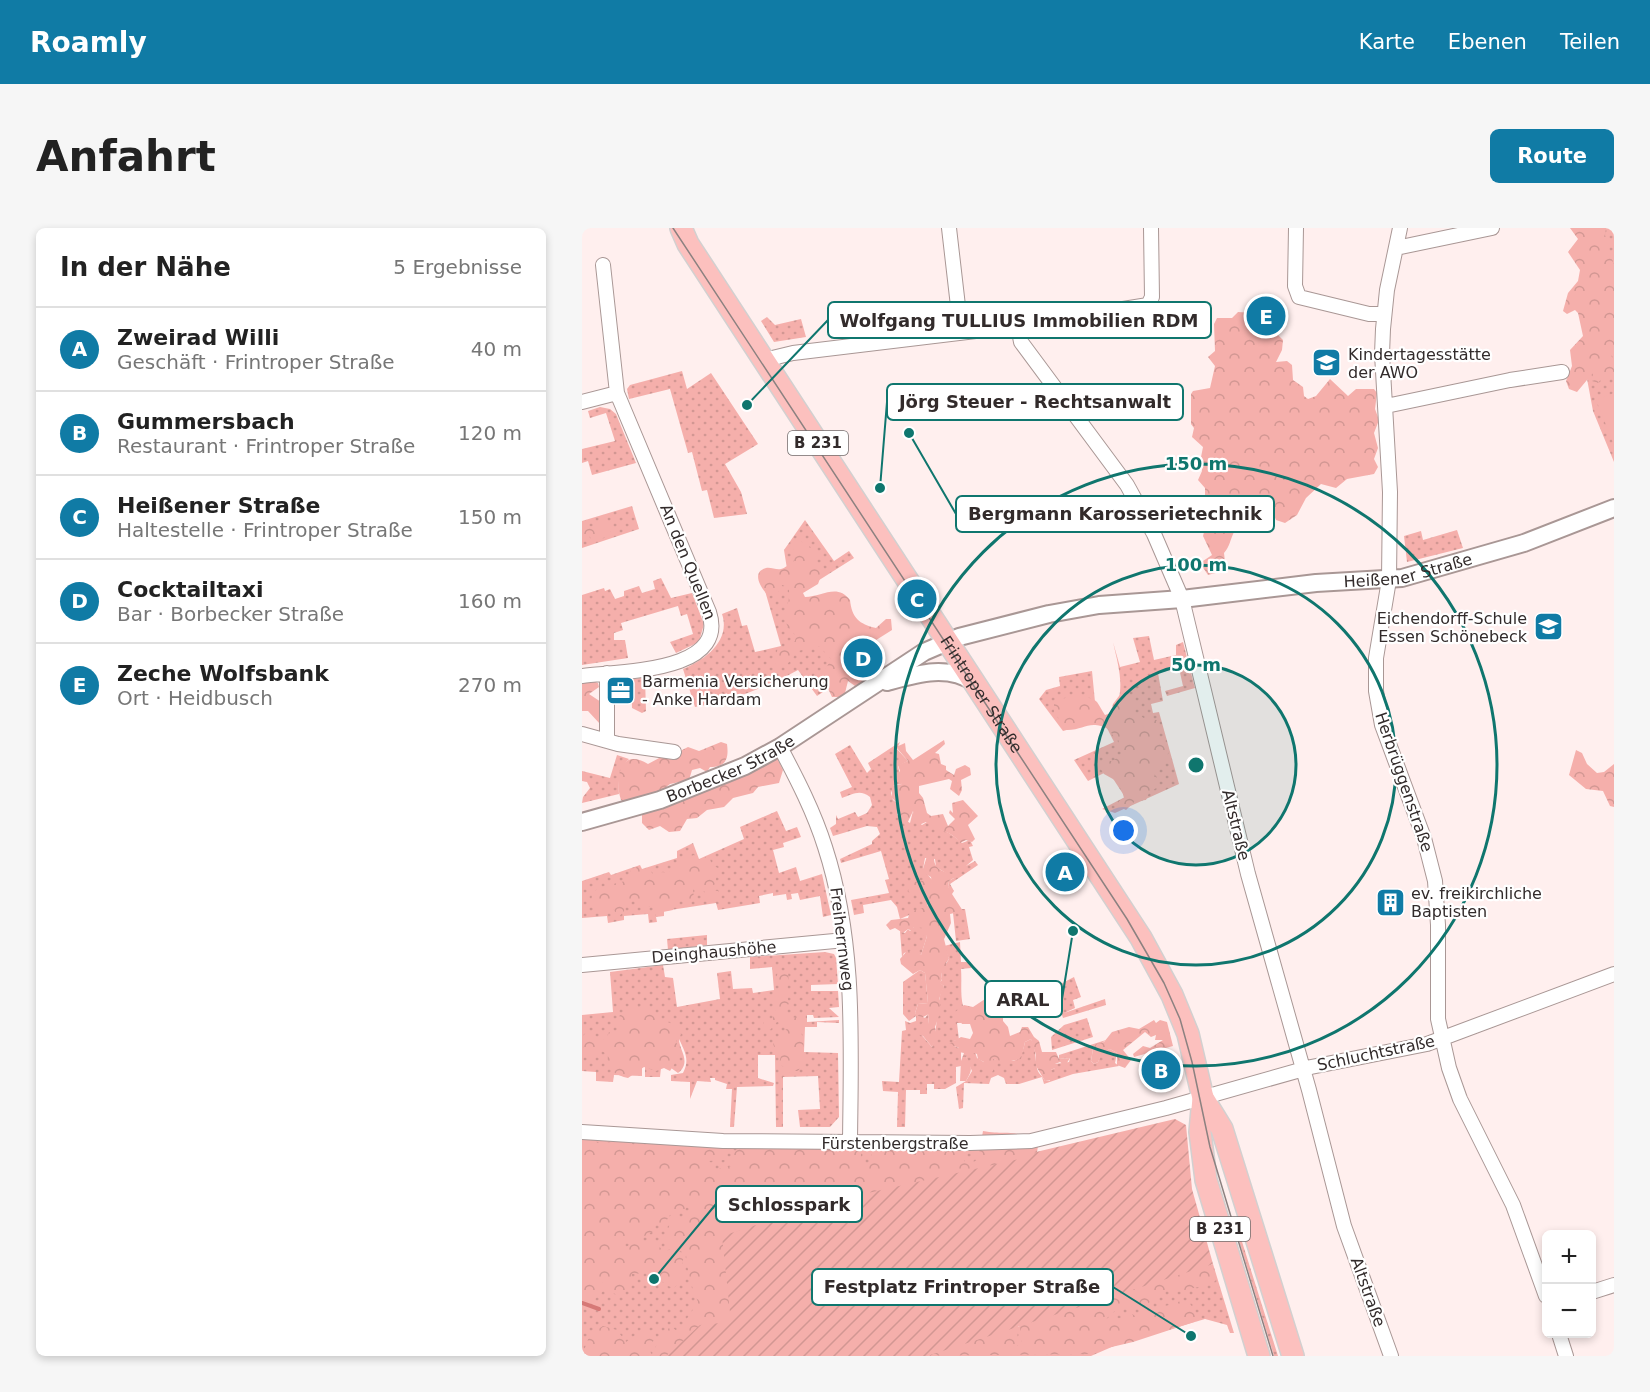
<!DOCTYPE html>
<html lang="de">
<meta charset="utf-8">
<style>
:root{--surface:#fff;--page:#f6f6f6;--text:#222;--muted:#767676;--line:#e0e0e0;--accent:#107ba5}
body{margin:0;font-family:"DejaVu Sans",sans-serif;background:var(--page);color:var(--text)}
.controls{position:absolute;right:18px;bottom:18px;display:grid;overflow:hidden;border-radius:9px;box-shadow:0 3px 9px #0003}
.controls button{width:54px;height:54px;display:grid;place-items:center;padding:0;border:0;border-bottom:2px solid var(--line);background:var(--surface);color:var(--text);font:30px sans-serif}
.you{position:absolute;left:542px;top:603px;width:21px;height:21px;margin:-15px;border:4px solid #fff;border-radius:50%;background:#1a73e8;box-shadow:0 0 0 9px #1a73e833}
.badge{display:grid;place-items:center;width:39px;height:39px;border-radius:50%;background:var(--accent);color:#fff;font-size:20px;font-weight:700}
.pin{position:absolute;translate:-50% -50%;border:3px solid #fff;box-shadow:0 2px 6px #0006}
.list{margin:0;padding:0;list-style:none}
h2{display:flex;justify-content:space-between;align-items:center;height:78px;margin:0;padding:0 24px;font-size:26px}
h2 small{font-size:20px;font-weight:400;color:var(--muted)}
.list li{display:grid;grid-template-columns:39px 1fr auto;gap:18px;align-items:center;box-sizing:border-box;height:84px;padding:0 24px;border-top:2px solid var(--line)}
.list b{display:block;font-size:22px;white-space:nowrap}
.list p{margin:0;font-size:20px;white-space:nowrap;color:var(--muted)}
.list em{font-size:20px;font-style:normal;color:var(--muted)}
.map{position:relative;flex:none;width:1032px;height:1128px;overflow:hidden;border-radius:9px}
header{display:flex;align-items:center;gap:36px;box-sizing:border-box;height:84px;padding:0 30px;background:var(--accent);color:#fff}
header strong{font-size:28px}
nav{display:flex;gap:33px;margin-inline-start:auto;font-size:21px}
.intro{display:flex;align-items:center;justify-content:space-between;box-sizing:border-box;height:144px;padding:0 36px}
h1{margin:0;font-size:42px}
.button{padding:15px 27px;border-radius:9px;background:var(--accent);color:#fff;font-size:21px;font-weight:700}
main{display:flex;gap:36px;padding:0 36px}
aside{flex:1;background:var(--surface);border-radius:9px;box-shadow:0 3px 9px #0003}
.map>svg:first-child{display:block}
.grass{fill:url(#grass-dots)}
.forest{fill:url(#forest-crowns)}
.garden{fill:url(#garden-furrows)}
.pitch{fill:#f5afab}
.lines{fill:none;stroke-linecap:round;stroke-linejoin:round}
.stream{stroke:#d67977;stroke-width:4}
.minor-casing{stroke:#a99795;stroke-width:16}
.tertiary-casing{stroke:#a99795;stroke-width:20}
.primary-casing{stroke:#d2d0d0;stroke-width:24}
.minor{stroke:#fff;stroke-width:14}
.tertiary{stroke:#fff;stroke-width:16}
.primary{stroke:#fcc0be;stroke-width:21}
.tram{stroke:#8c8180;stroke-width:1.5}
.ring{fill:none;stroke:#0f766e;stroke-width:3}
.labels{text-anchor:middle;dominant-baseline:central;stroke-width:4.5;stroke-linejoin:round;paint-order:stroke}
.shield{fill:#fff;stroke:#706b6b;stroke-width:1.5}
.shield-label{font-size:15px;font-weight:bold;fill:#322b2b}
.poi-label{font-size:16px;fill:#322b2b;stroke:#fff;text-anchor:start}
.street-label{font-size:16px;fill:#322b2b;stroke:#fff}
.centre{fill:#0f766e;stroke:#fff;stroke-width:3}
.ring-label{font-size:18px;text-anchor:middle;font-weight:bold;fill:#0f766e;stroke:#fff;stroke-width:4.5;stroke-linejoin:round;paint-order:stroke}
.leader{fill:none;stroke:#0f766e;stroke-width:2}
.callout-dot{fill:#0f766e;stroke:#fff;stroke-width:2}
.callout{fill:#fff;stroke:#0f766e;stroke-width:2}
.callout-label{font-size:18px;text-anchor:middle;font-weight:bold;fill:#322b2b}
</style>
<header>
<strong>Roamly</strong>
<nav><a>Karte</a><a>Ebenen</a><a>Teilen</a></nav>
</header>
<div class="intro"><h1>Anfahrt</h1><a class="button">Route</a></div>
<main>
<aside>
<h2>In der Nähe<small>5 Ergebnisse</small></h2>
<ul class="list">
<li><span class="badge">A</span><div><b>Zweirad Willi</b><p>Geschäft · Frintroper Straße</p></div><em>40 m</em></li>
<li><span class="badge">B</span><div><b>Gummersbach</b><p>Restaurant · Frintroper Straße</p></div><em>120 m</em></li>
<li><span class="badge">C</span><div><b>Heißener Straße</b><p>Haltestelle · Frintroper Straße</p></div><em>150 m</em></li>
<li><span class="badge">D</span><div><b>Cocktailtaxi</b><p>Bar · Borbecker Straße</p></div><em>160 m</em></li>
<li><span class="badge">E</span><div><b>Zeche Wolfsbank</b><p>Ort · Heidbusch</p></div><em>270 m</em></li>
</ul>
</aside>
<div class="map">
<svg width="1032" height="1128" viewBox="0 0 1032 1128">
<defs>
<pattern id="grass-dots" width="8" height="8" patternUnits="userSpaceOnUse" patternTransform="scale(1.5)"><rect width="8" height="8" fill="#f5afab"/><path d="M2 2h.1M6 6h.1" fill="none" stroke="#d29793" stroke-width="1.8" stroke-linecap="round"/></pattern>
<pattern id="forest-crowns" width="20" height="18" patternUnits="userSpaceOnUse" patternTransform="scale(1.5)"><rect width="20" height="18" fill="#f5afab"/><path d="M2 6a3 3 0 1 1 6 0M12 15a3 3 0 1 1 6 0" fill="none" stroke="#d29793"/></pattern>
<pattern id="garden-furrows" width="10" height="10" patternUnits="userSpaceOnUse" patternTransform="scale(1.5)"><rect width="10" height="10" fill="#f5afab"/><path d="M-1 1l2-2M0 10L10 0M9 11l2-2" fill="none" stroke="#d29793"/></pattern>
</defs>
<rect width="100%" height="100%" fill="#ffefee"/>
<path class="grass" d="M999,0H1032V234L1011,183L1003,140Z
M185,89L193,97L219,91L224,109L192,114L179,93Z
M100,143L105,161L129,145L176,216L143,236L159,264L165,286L132,290L125,262L120,263L110,224L106,225L88,161L47,171L45,161L48,157Z
M18,179L28,181L34,186L54,235L10,247L6,233L0,235V221L33,213L24,185L8,190L6,183Z
M50,278L57,301L0,320V293Z
M223,292L252,333L267,323L272,330L212,368L262,450L235,468L216,442C183,460 151,472 113,479L101,441C123,432 149,413 140,386L155,380L160,398L165,397L173,424L199,418L179,349L205,341L202,322Z
M875,302L881,320L825,334L822,308L839,303L841,312Z
M79,350L89,370L110,365L122,396L117,414L94,425L88,414L111,406L105,386L99,388L96,378L39,395L41,402L32,405V412H43L46,430L0,437V367L22,360L23,363L28,361L33,371L42,368V363L57,358L60,365L73,361L71,353Z
M567,408L572,432L594,427V417L601,414L613,460L585,468L583,463L601,458L597,440L576,445L581,473L569,476L571,485L577,484L597,556L533,585L520,581L543,569L526,543L506,553L492,532L532,514L521,492L481,503L457,471L464,462L478,458L477,449L510,443L513,474L519,488L531,487C544,461 537,441 531,414L538,439L558,434L551,410Z
M63,449L64,483L60,485L50,480L49,454L31,455Z
M318,514L315,521L326,533L316,538L320,556L312,557L309,565L311,572L315,575V587L328,595L331,583L334,592L340,597L345,594C358,600 369,605 380,615L388,612L391,618L387,619L391,632L384,638L393,633L396,637L368,656L372,663H369L366,659L367,653L372,650L354,639L353,631L343,630L341,641L351,653L350,656L336,655L334,666L343,667L346,679L318,691L315,679L309,672L281,677L282,685L272,687L269,672L307,665L303,652L307,651L299,623L259,635L258,631L290,616V613L298,606L295,599L285,598L251,608L248,600L254,596V587L256,591L273,584L276,589L285,585L290,577L288,569C278,561 271,566 260,570L258,564L270,559L253,526L268,517L285,545L289,541L286,535Z
M35,527L47,531C37,540 36,554 37,566L0,575L1,569L8,560L5,554L0,553V543L28,550Z
M195,583L204,603L215,599L219,609L201,615L202,619L191,622L197,645L214,639L218,653L240,646L249,687L241,689L238,668L218,672L216,665L209,666L210,671L205,672L204,666L191,668V665L177,668L178,675L136,682L134,675L82,683V688L74,689L75,694L67,695L66,686L42,688V692L26,695L25,688L0,690V653L27,644L29,647L58,637L60,641L95,630V623L111,615L117,631L162,611L158,599Z
M380,681H383L388,711L374,713L371,685Z
M332,699H341V705L345,708L339,727L329,723L322,725L320,729L318,703L323,705L326,701L328,703Z
M125,707V717L86,722L85,711Z
M378,714L379,734H388L389,740L379,741C380,754 378,766 381,778L376,786L380,795H375L377,812L372,813V818L379,821V838L374,839V855L363,861H352V856H345V866H338V862H324L323,899H315L316,864L301,863L300,853L317,854L320,803L324,802L323,793L328,795L334,793V788L327,793L321,786V754L338,742L343,745L346,775L336,776L333,785L343,790L347,785L346,796L340,798L337,804L350,819C356,805 354,768 362,758L357,755L360,752L359,744L367,731L362,718Z
M243,724L252,726L254,730L256,756L229,757V763H256L257,779L247,780L257,789L232,790L231,787H225V794L257,792V795L235,794V799H223L222,824L256,825L257,889L248,899H218L216,882L238,881L236,848L201,849V899H194L193,827H176V850L192,855L191,858L155,859L152,899H148L150,861H144L145,856L133,852V850H128L129,854L115,853L108,871V854L89,853V847L101,845C108,832 103,824 97,811C97,822 110,834 96,845L89,840H79L78,849H63V839H60V848L32,847L31,854L14,853V844L0,843V787L31,784L28,744L81,737L83,749L91,750L95,779L138,771L135,745L149,743L151,761L170,760L171,765L192,762L190,739L168,741V729Z
M492,749L499,769L491,772L493,780L482,785L523,771L524,777L481,790L471,760Z
M505,790L511,809L470,822L469,809L482,797Z
M449,811C454,819 453,830 455,840C456,846 460,847 463,853H468L469,842L473,840V836L487,834L488,830L477,831V827L524,812L511,821L509,833L512,836L516,834L519,825L528,821L535,825L533,835L537,838L491,846L462,856L460,849L437,856H424L422,850L416,847L409,850L407,856L382,855L381,880L377,881L374,859L384,853L390,843L384,829L387,823L393,824L395,830L410,839L411,831C432,834 438,837 443,814Z
M0,904L444,914L149,1094L84,1128H0Z
M655,995L656,1001L696,1128H692L652,996Z
M631,1036L652,1105H648L645,1097L623,1091L532,1118L509,1128H345Z"/>
<path class="forest" d="M988,0H1024L1023,7L1032,38V116L1028,126L1032,132V147L1020,150L1016,155L1010,153L1011,145H1007L1005,152L995,164L987,161L984,153L990,138L988,122L1001,108L996,85L993,82L985,86L981,83L986,65L996,53L998,42L986,24L996,11Z
M684,81L700,88L701,92L685,95L681,99L683,106L696,107L701,112L700,122L694,134L705,133L710,137L711,152L721,159L722,168L726,171L734,168L748,151L766,168L774,161H792L795,165L793,181L797,192L792,205L796,220L792,231L796,239L792,246L765,251L754,260L739,256L724,270L715,287L703,295L694,292L691,285C677,280 660,292 652,304C648,312 648,318 642,325L644,342L626,347L618,335L630,327L621,308L622,304L632,303L634,282L623,269V260L616,252L620,243L618,234L621,219L610,209L612,200L609,196V166L611,163L628,160L633,138L626,129L633,123L632,96L635,90H650L656,84L673,85Z
M23,292L30,299L28,306L16,313L10,311L11,314L6,306L1,310L0,317V298L14,299Z
M217,312L232,321L235,335L242,340L236,356L221,365L223,369C240,369 255,355 268,372C270,390 277,396 294,400L304,391H309L310,402L291,414H277L273,421L260,428L261,434L282,436L286,447L280,456L273,458L266,453L263,465L258,469H250L240,448L249,431L237,418L216,423L203,439L194,438L192,432L196,420L202,421L213,413L214,408C211,404 206,400 205,397C199,385 211,372 206,359L200,357L196,365L187,368C180,362 168,344 184,340C189,339 194,342 199,341C204,340 206,336 212,334L211,319Z
M0,449L16,455L17,459L7,466L19,474L18,496L6,483H0Z
M543,460L552,471V483L563,491L575,492L579,502L575,509L576,514L583,517L587,524L580,535L571,541L577,558L567,565L564,572L553,573L544,582L536,578L537,573L542,570L538,555L522,546L518,540L522,533H530L540,527L536,511L532,510L528,502C507,491 504,502 485,502L472,484V474C481,468 508,466 515,474C518,478 520,483 523,487L529,485L531,476Z
M362,512L363,516L353,525L357,526L359,536L364,538V542L372,547L374,541L383,537L388,540L389,547L379,552L380,562L377,568L368,561L370,553L367,551L337,558V565L341,570L345,585L349,588L361,586L366,598L373,591L367,585L368,582L371,585L370,575L381,572L396,588L386,597L393,611L390,614L384,612L378,615C373,605 354,601 344,594L337,597L333,593L331,583L324,598L311,579L315,575L310,570V558L320,556L314,549L318,543L316,537L326,533L314,519L323,515L324,523L331,532Z
M139,514L145,516C147,531 144,539 128,539L125,544L118,540L110,542L107,552L88,556L75,566L41,574L39,572C32,552 38,518 66,536L79,529L92,532L100,522L106,519L117,523Z
M994,522L1000,525L1005,536L1015,545L1022,544L1032,536V579L1028,578L1021,563L1004,561L987,547Z
M195,530L201,542L197,555L176,559L171,565L151,570L142,579L125,582L115,590L105,591L98,603L87,604L78,598L67,602L60,595V584Z
M112,627L117,632L127,628L130,637L136,640L133,656L127,662L136,663L137,672L127,674L122,669L123,664L109,656L106,659L111,661L112,671L110,674L102,672L90,675L91,682L81,684L82,688H74L73,675L67,679L56,675L53,668L48,672H44L42,683L34,692L31,691L33,683L31,681L26,685L17,683L9,677L10,666L16,660L47,652L49,642L57,638L60,643L68,641L71,647L81,644L86,646L89,642L96,640L103,630Z
M345,628L352,630C352,644 366,644 375,648L367,653L366,659L372,663L370,666L381,683L368,686L369,695L362,711L367,731L364,735L366,740L359,745L360,751L358,755L362,758L357,771L359,782L353,799L355,809L350,819L341,808L335,806L340,795L346,796L347,786L339,790L333,785L336,776L346,775L343,745L338,742L331,746L319,736L318,731L325,723L332,722L339,727L345,708L341,707V700L332,699L330,703L326,701L321,705L313,700L308,702L304,697L309,692L326,690L328,684L347,678L343,667H331L326,663L332,654L346,652L350,656L349,649L340,644Z
M201,743L206,745C208,757 202,761 207,775L203,783L210,790L216,789L222,794V801L214,804L219,805L222,811L221,821H218C222,832 223,833 216,843H211L205,846L202,839L197,836L199,827L193,822L191,815L203,806V802L207,800V797L195,794L188,802L182,799V793L191,790L194,780L191,770L199,762L194,750L196,744Z
M415,768L423,771L425,787L421,788V793L426,799L428,808L438,804L440,799H446L452,809L457,813L460,824H474L477,831L488,830L483,838L478,834L473,836V840L469,842L471,852L463,853L454,838V827L449,811L443,814L439,831C424,834 426,835 411,831V843L408,846L401,841L402,834L396,831L395,826L388,824L384,829C391,840 390,842 384,853H378L379,833L382,825L377,824V820L367,816L379,809L388,811L391,805L388,796H380L373,784L382,777L391,779L406,769Z
M55,778L65,780L74,791C85,794 94,794 99,807L94,811L97,829L88,843L82,840L74,843L62,839L46,850C33,847 24,841 26,827L20,823L9,828L2,822L0,811L3,805L24,812L27,804H40L43,800H38L35,792L38,787Z
M572,792L574,795L578,792L585,794L591,818L552,829L551,826L561,818L568,820L581,812H573L574,807L569,809L563,804L541,822L549,832L543,840L535,837V825L528,821L520,825L516,834L512,836L509,833L511,821L514,816L522,814L530,804L547,799L557,801Z
M401,903C427,908 432,898 456,918L455,924L457,927L154,1090L108,1128H0L8,1106L21,1098L35,1102L44,1114L55,1106L72,1102L74,1110L66,1119L70,1127L81,1103L90,1099L96,1104L116,1074C109,1059 105,1041 104,1026L88,1018L82,1010L91,989L98,990L110,983L105,979L101,984L88,987L83,995L73,996L72,1003L57,1011L58,1014L39,1013L40,1018L44,1019C51,1014 67,1011 75,1016C78,1018 79,1022 82,1024L91,1020L102,1027L100,1038L104,1048L92,1060L86,1058V1055L76,1053V1044L50,1046C48,1056 47,1061 36,1067L28,1064L20,1054L21,1063L13,1071L0,1073V905L16,915L48,913L52,918L68,916L88,920L92,917C110,917 126,916 144,917L142,932L126,933L131,942L150,938L152,925L163,913L279,919V930L285,936L289,933L291,919L372,921L383,927L382,933L387,937L396,931Z
M629,1036L634,1052L630,1056L589,1065L585,1062C583,1066 565,1076 559,1079L552,1077L546,1081L536,1080L524,1091L545,1090L550,1086L555,1089L569,1081L576,1085L579,1078C598,1078 605,1060 615,1090L612,1094L551,1114L521,1121L512,1126L307,1128L436,1096L435,1118H440L437,1089Z"/>
<path class="garden" d="M593,891L604,897L610,961L631,1036L345,1128H84L118,1097L149,1094L140,1008L246,974L450,928L454,924Z"/>
<path class="pitch" d="M1032,165V217L1014,172Z"/>
<g class="lines">
<path class="stream" d="M0,1075L17,1081"/>
<defs>
<path id="minor" d="M367,0L379,104
M714,0L713,58L717,69L787,86H802
M818,0L805,62L801,101L800,126L808,264L807,352L794,430V463L800,497L842,610L853,653L856,697V791L867,840L878,871L931,977L964,1068
M814,20L910,0
M436,98L439,114L545,257L572,306L600,371L666,646L727,862L762,998L809,1128
M182,132L211,125L436,98L566,77L570,69L569,0
M0,174L35,165
M804,178L928,152L980,144
M25,445V513
M0,448C38,443 147,445 127,384L35,165L21,37
M0,506L36,516L92,524
M198,519C215,551 232,584 243,619C274,714 269,815 268,913
M0,737L263,712
M0,904L141,913L388,915L449,913L584,880L729,839L845,816L1032,746
M1010,1064L1032,1057
M977,1106L984,1128"/>
<g id="tertiary">
<path d="M305,454C334,446 366,436 393,455"/>
<path id="s1" d="M0,594L78,572L163,538L198,519L342,424L377,409L467,386L517,377L600,371L734,355L820,350L942,315L1032,280"/>
</g>
<g id="primary">
<path id="s2" d="M99,0L106,16L559,710L590,767L606,806L621,870L618,904L624,952L677,1128"/>
<path d="M621,870L640,901L711,1128"/>
</g>
</defs>
<use href="#minor" class="minor-casing"/>
<use href="#tertiary" class="tertiary-casing"/>
<use href="#primary" class="primary-casing"/>
<use href="#minor" class="minor"/>
<use href="#tertiary" class="tertiary"/>
<use href="#primary" class="primary"/>
<path class="tram" d="M91,0L545,691L582,755L598,791L610,834L628,919L691,1128"/>
</g>
<circle cx="614" cy="537" r="100" fill="#0f766e" fill-opacity=".12"/>
<g class="ring">
<circle cx="614" cy="537" r="100"/>
<circle cx="614" cy="537" r="200"/>
<circle cx="614" cy="537" r="301"/>
</g>
<defs>
<symbol id="school-square" viewBox="-11 -11 22 22"><rect x="-9" y="-9" width="18" height="18" rx="4" fill="#107ba5" stroke="#fff"/><path d="M0-5L7-2L0 1L-7-2ZM-4 1L0 2.5L4 1V4Q0 6-4 4Z" fill="#fff"/></symbol>
<symbol id="office-square" viewBox="-11 -11 22 22"><rect x="-9" y="-9" width="18" height="18" rx="4" fill="#107ba5" stroke="#fff"/><path d="M-6-3h4V-5.5h4V-3h4V5H-6ZM-1-4.5V-3h2v-1.5ZM-6 0V1H6V0Z" fill="#fff"/></symbol>
<symbol id="building-square" viewBox="-11 -11 22 22"><rect x="-9" y="-9" width="18" height="18" rx="4" fill="#107ba5" stroke="#fff"/><path d="M-4-6H4V6H1V3H-1V6H-4ZM-2.5-4.3h1.7v1.8h-1.7ZM.8-4.3h1.7v1.8H.8ZM-2.5-1h1.7V.8h-1.7ZM.8-1h1.7V.8H.8Z" fill="#fff"/></symbol>
</defs>
<g fill-rule="evenodd">
<use href="#school-square" x="728" y="118" width="33" height="33"/>
<use href="#school-square" x="950" y="382" width="33" height="33"/>
<use href="#office-square" x="22" y="446" width="33" height="33"/>
<use href="#building-square" x="792" y="658" width="33" height="33"/>
</g>
<g class="labels">
<g class="shield">
<rect x="206" y="203" width="60" height="24" rx="4.5"/>
<rect x="608" y="989" width="60" height="24" rx="4.5"/>
</g>
<g class="shield-label">
<text x="236" y="215">B 231</text>
<text x="638" y="1001">B 231</text>
</g>
<g class="poi-label">
<text x="766" y="126">Kindertagesstätte<tspan x="766" dy="18">der AWO</tspan></text>
<text x="945" y="390" text-anchor="end">Eichendorff-Schule<tspan x="945" dy="18">Essen Schönebeck</tspan></text>
<text x="60" y="453">Barmenia Versicherung<tspan x="60" dy="18">- Anke Hardam</tspan></text>
<text x="829" y="665">ev. freikirchliche<tspan x="829" dy="18">Baptisten</tspan></text>
</g>
<g class="street-label">
<text transform="translate(106 334) rotate(68)">An den Quellen</text>
<text stroke="none"><textPath href="#s1" startOffset="878">Heißener Straße</textPath></text>
<text stroke="none"><textPath href="#s2" startOffset="555">Frintroper Straße</textPath></text>
<text stroke="none"><textPath href="#s1" startOffset="158">Borbecker Straße</textPath></text>
<text transform="translate(822 554) rotate(71)">Herbrüggenstraße</text>
<text transform="translate(654 597) rotate(76)">Altstraße</text>
<text transform="translate(260 711) rotate(83)">Freiherrnweg</text>
<text transform="translate(132 724) rotate(-5)">Deinghaushöhe</text>
<text transform="translate(794 825) rotate(-12)">Schluchtstraße</text>
<text x="313" y="915">Fürstenbergstraße</text>
<text transform="translate(786 1064) rotate(70)">Altstraße</text>
</g>
</g>
<circle cx="614" cy="537" r="9" class="centre"/>
<g class="ring-label">
<text x="614" y="242">150 m</text>
<text x="614" y="343">100 m</text>
<text x="614" y="443">50 m</text>
</g>
<path class="leader" d="M165 177L246 92M298 260L305 174M327 205L374 286M491 703L480 771M72 1051L134 976M609 1108L531 1059"/>
<g class="callout-dot">
<circle cx="165" cy="177" r="6"/>
<circle cx="298" cy="260" r="6"/>
<circle cx="327" cy="205" r="6"/>
<circle cx="491" cy="703" r="6"/>
<circle cx="72" cy="1051" r="6"/>
<circle cx="609" cy="1108" r="6"/>
</g>
<g class="callout">
<rect x="246" y="74" width="383" height="36" rx="6"/>
<rect x="305" y="156" width="296" height="36" rx="6"/>
<rect x="374" y="268" width="318" height="36" rx="6"/>
<rect x="403" y="753" width="77" height="36" rx="6"/>
<rect x="134" y="958" width="146" height="36" rx="6"/>
<rect x="230" y="1041" width="301" height="36" rx="6"/>
</g>
<g class="callout-label">
<text x="437" y="99">Wolfgang TULLIUS Immobilien RDM</text>
<text x="453" y="180">Jörg Steuer - Rechtsanwalt</text>
<text x="533" y="292">Bergmann Karosserietechnik</text>
<text x="441" y="778">ARAL</text>
<text x="207" y="983">Schlosspark</text>
<text x="380" y="1065">Festplatz Frintroper Straße</text>
</g>
</svg>
<div class="controls">
<button>+</button>
<button>−</button>
</div>
<div class="you"></div>
<div class="pin badge" style="left:483px;top:644px">A</div>
<div class="pin badge" style="left:579px;top:842px">B</div>
<div class="pin badge" style="left:335px;top:371px">C</div>
<div class="pin badge" style="left:281px;top:430px">D</div>
<div class="pin badge" style="left:684px;top:88px">E</div>
</div>
</main>
